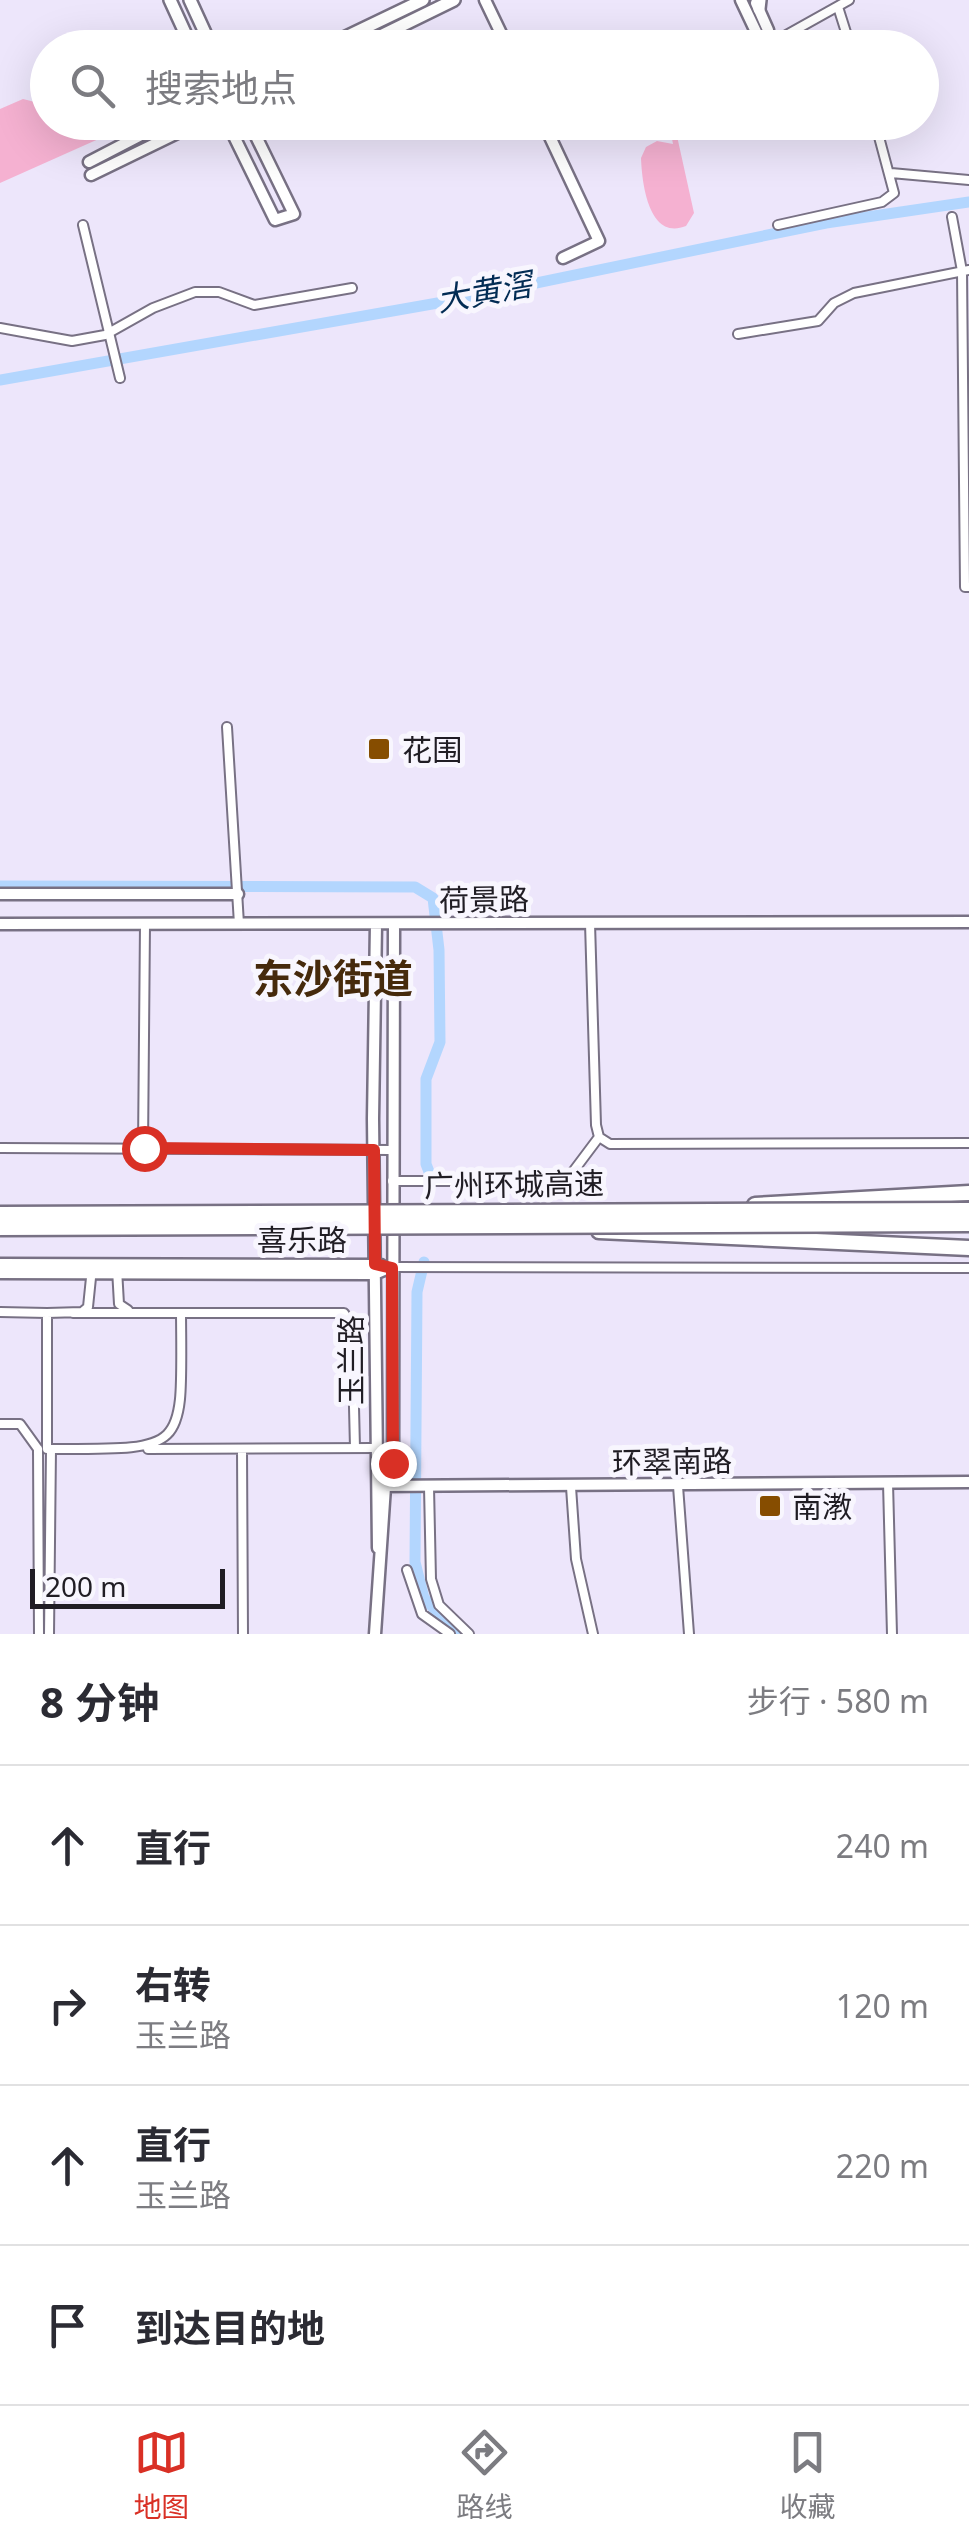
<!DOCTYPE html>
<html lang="zh">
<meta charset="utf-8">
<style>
:root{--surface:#fff;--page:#f2f2f3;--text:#2b2b33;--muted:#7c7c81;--line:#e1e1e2;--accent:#d93025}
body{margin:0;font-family:"Noto Sans","Noto Sans SC",sans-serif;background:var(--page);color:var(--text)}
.scale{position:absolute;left:30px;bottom:25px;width:195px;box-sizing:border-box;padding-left:10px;border:5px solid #201d24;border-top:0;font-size:28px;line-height:35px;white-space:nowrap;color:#201d24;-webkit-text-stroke:8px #f8f6fe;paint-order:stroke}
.stop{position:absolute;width:30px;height:30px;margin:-22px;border:8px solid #d93025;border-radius:50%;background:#fff}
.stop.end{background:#d93025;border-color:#fff;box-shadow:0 2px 10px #0008}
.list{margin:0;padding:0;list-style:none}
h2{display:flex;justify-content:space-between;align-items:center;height:130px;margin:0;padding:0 40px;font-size:42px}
h2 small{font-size:32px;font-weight:400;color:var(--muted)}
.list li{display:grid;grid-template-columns:65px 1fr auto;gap:30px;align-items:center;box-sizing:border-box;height:160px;padding:0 40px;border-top:2px solid var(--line)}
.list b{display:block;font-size:38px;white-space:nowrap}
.list p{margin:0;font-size:32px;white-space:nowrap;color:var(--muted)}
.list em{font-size:32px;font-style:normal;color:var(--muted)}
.icon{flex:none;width:55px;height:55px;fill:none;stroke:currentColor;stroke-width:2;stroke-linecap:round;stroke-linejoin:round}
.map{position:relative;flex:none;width:969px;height:1634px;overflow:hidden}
.search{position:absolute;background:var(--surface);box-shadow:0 10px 40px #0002;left:30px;right:30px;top:30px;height:110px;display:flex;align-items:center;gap:25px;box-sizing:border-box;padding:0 35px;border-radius:55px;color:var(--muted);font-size:38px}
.sheet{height:770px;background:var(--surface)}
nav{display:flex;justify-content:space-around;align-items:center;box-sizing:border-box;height:140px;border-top:2px solid var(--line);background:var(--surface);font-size:28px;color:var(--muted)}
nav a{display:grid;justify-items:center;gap:5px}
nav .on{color:var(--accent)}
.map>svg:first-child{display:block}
.green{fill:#f5b1d1}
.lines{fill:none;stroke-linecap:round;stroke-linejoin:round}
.river{stroke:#b3d6fe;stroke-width:11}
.minor-casing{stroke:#787184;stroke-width:12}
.tertiary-casing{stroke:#787184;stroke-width:15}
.secondary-casing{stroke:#787184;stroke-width:16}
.motorway-casing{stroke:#787184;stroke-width:19}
.minor{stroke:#fff;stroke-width:8}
.tertiary{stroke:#fff;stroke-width:10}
.secondary{stroke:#fff;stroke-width:11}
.motorway{stroke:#fff;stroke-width:14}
.motorway-bridge-casing{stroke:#787184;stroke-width:19;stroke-linecap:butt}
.motorway-bridge{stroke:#fff;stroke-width:14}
.route{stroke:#d93025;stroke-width:12}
.poi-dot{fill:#864d00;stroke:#f8f6fe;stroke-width:4}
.labels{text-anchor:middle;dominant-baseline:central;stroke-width:10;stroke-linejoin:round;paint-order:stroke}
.poi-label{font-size:30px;fill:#201d24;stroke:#f8f6fe;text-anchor:start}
.street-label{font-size:30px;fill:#201d24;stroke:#f8f6fe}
.water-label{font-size:32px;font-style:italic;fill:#022c54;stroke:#f8f6fe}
.district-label{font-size:40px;font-weight:bold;fill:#462a0c;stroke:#f8f6fe}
</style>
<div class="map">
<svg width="969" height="1634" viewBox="0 0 969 1634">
<rect width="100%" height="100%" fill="#ede6fb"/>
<path class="green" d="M23,99L47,105L48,122L106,123L112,133L0,183V109Z
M675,127L694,213L686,226C649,241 642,184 641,158L646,147L657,141L673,144L670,128Z"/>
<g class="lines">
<path class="river" d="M0,380L449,301L826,223L969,202
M0,886L415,887L433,898L439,950L440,1042L426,1079V1164L431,1177
M424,1262L417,1292L415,1562L424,1598L458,1634"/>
<defs>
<path id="minor" d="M838,7L851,48
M763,48L849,0
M891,173L969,180
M952,217L962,271L965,587H969
M83,225L120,378
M778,225L882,202L894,193L875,122
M0,328L72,341L105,335L153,308L195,292H219L254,305L352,288
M738,334L818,321L834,303L854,293L969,270
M227,727L239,924
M590,923L596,1125L599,1137L610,1144L969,1143
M0,1148L392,1150
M143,1148L145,924
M392,1181H566L599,1137
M391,1267L969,1268
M117,1269L119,1304L128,1310
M0,1312L47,1313
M73,1313H181C182,1454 189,1449 47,1449V1313L82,1312L88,1307L92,1268
M181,1313H344L352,1326L355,1448
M0,1424H20L38,1449
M38,1449L39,1634
M148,1449L375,1448
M242,1450L243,1634
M888,1483L892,1634
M678,1486L689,1634
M429,1487L431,1579L439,1605L469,1634
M571,1487L576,1559L593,1634
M407,1570L422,1614L450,1634
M49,1634L51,1449"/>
<path id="tertiary" d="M485,0L508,48
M741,0L758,36
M756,3L768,30
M227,122L275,220L294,214L249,122
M543,122L599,241L563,258
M89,162L166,122
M91,175L200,122
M0,894H238
M0,924L969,922
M376,924L373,1119L378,1548
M0,1264L381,1265
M0,1273L375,1274L391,1267
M381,1486L969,1482
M375,1634L385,1487L393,1463L394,924"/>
<path id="secondary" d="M170,0L192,48
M190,0L212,48
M759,9L760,0
M323,48L423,0
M356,48L454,0"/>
<path id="motorway" d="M755,1205L969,1193
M599,1231L969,1248"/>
</defs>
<use href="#minor" class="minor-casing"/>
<use href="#tertiary" class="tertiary-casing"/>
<use href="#secondary" class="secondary-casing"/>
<use href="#motorway" class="motorway-casing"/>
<use href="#minor" class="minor"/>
<use href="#tertiary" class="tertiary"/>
<use href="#secondary" class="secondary"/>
<use href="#motorway" class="motorway"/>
<defs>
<path id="motorway-bridge" d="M0,1214L969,1210
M0,1228L969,1224"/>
</defs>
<use href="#motorway-bridge" class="motorway-bridge-casing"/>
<use href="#motorway-bridge" class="motorway-bridge"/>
</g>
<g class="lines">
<path class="route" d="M144,1148L374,1150L375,1264L392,1268L393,1463"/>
</g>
<g class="poi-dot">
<rect x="367" y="737" width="24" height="24" rx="5"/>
<rect x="758" y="1494" width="24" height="24" rx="5"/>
</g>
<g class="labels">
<g class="poi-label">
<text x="402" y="749">花围</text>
<text x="792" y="1506">南漖</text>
</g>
<g class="street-label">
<text transform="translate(484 899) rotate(-1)">荷景路</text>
<text transform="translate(514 1184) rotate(-1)">广州环城高速</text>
<text x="302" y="1239">喜乐路</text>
<text transform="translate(350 1360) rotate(-90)">玉兰路</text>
<text transform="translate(672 1461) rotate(-1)">环翠南路</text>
</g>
<g class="water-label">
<text transform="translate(484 291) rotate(-10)">大黄滘</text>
</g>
<g class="district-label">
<text x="333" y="977">东沙街道</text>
</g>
</g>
</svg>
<div class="scale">200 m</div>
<div class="stop" style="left:144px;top:1148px"></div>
<div class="stop end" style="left:393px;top:1463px"></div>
<div class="search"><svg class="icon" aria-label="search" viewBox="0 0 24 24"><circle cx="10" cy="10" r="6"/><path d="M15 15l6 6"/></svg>搜索地点</div>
</div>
<section class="sheet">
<h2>8 分钟<small>步行 · 580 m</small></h2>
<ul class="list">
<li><svg class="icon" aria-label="ahead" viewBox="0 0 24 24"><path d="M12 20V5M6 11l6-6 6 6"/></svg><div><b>直行</b></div><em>240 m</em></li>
<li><svg class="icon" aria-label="right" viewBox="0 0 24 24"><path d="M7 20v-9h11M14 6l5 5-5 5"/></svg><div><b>右转</b><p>玉兰路</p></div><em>120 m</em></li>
<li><svg class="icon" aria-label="ahead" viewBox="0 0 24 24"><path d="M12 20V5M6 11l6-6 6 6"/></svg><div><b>直行</b><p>玉兰路</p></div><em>220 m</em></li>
<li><svg class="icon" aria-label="arrive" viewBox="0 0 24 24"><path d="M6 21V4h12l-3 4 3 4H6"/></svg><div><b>到达目的地</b></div></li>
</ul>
</section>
<nav>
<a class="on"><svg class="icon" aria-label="map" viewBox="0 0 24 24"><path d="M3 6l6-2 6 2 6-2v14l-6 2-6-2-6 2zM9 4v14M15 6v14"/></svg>地图</a>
<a><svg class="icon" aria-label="directions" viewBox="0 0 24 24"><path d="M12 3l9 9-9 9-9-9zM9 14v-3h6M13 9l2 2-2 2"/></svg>路线</a>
<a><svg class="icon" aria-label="saved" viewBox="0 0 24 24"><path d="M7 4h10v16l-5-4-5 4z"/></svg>收藏</a>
</nav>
